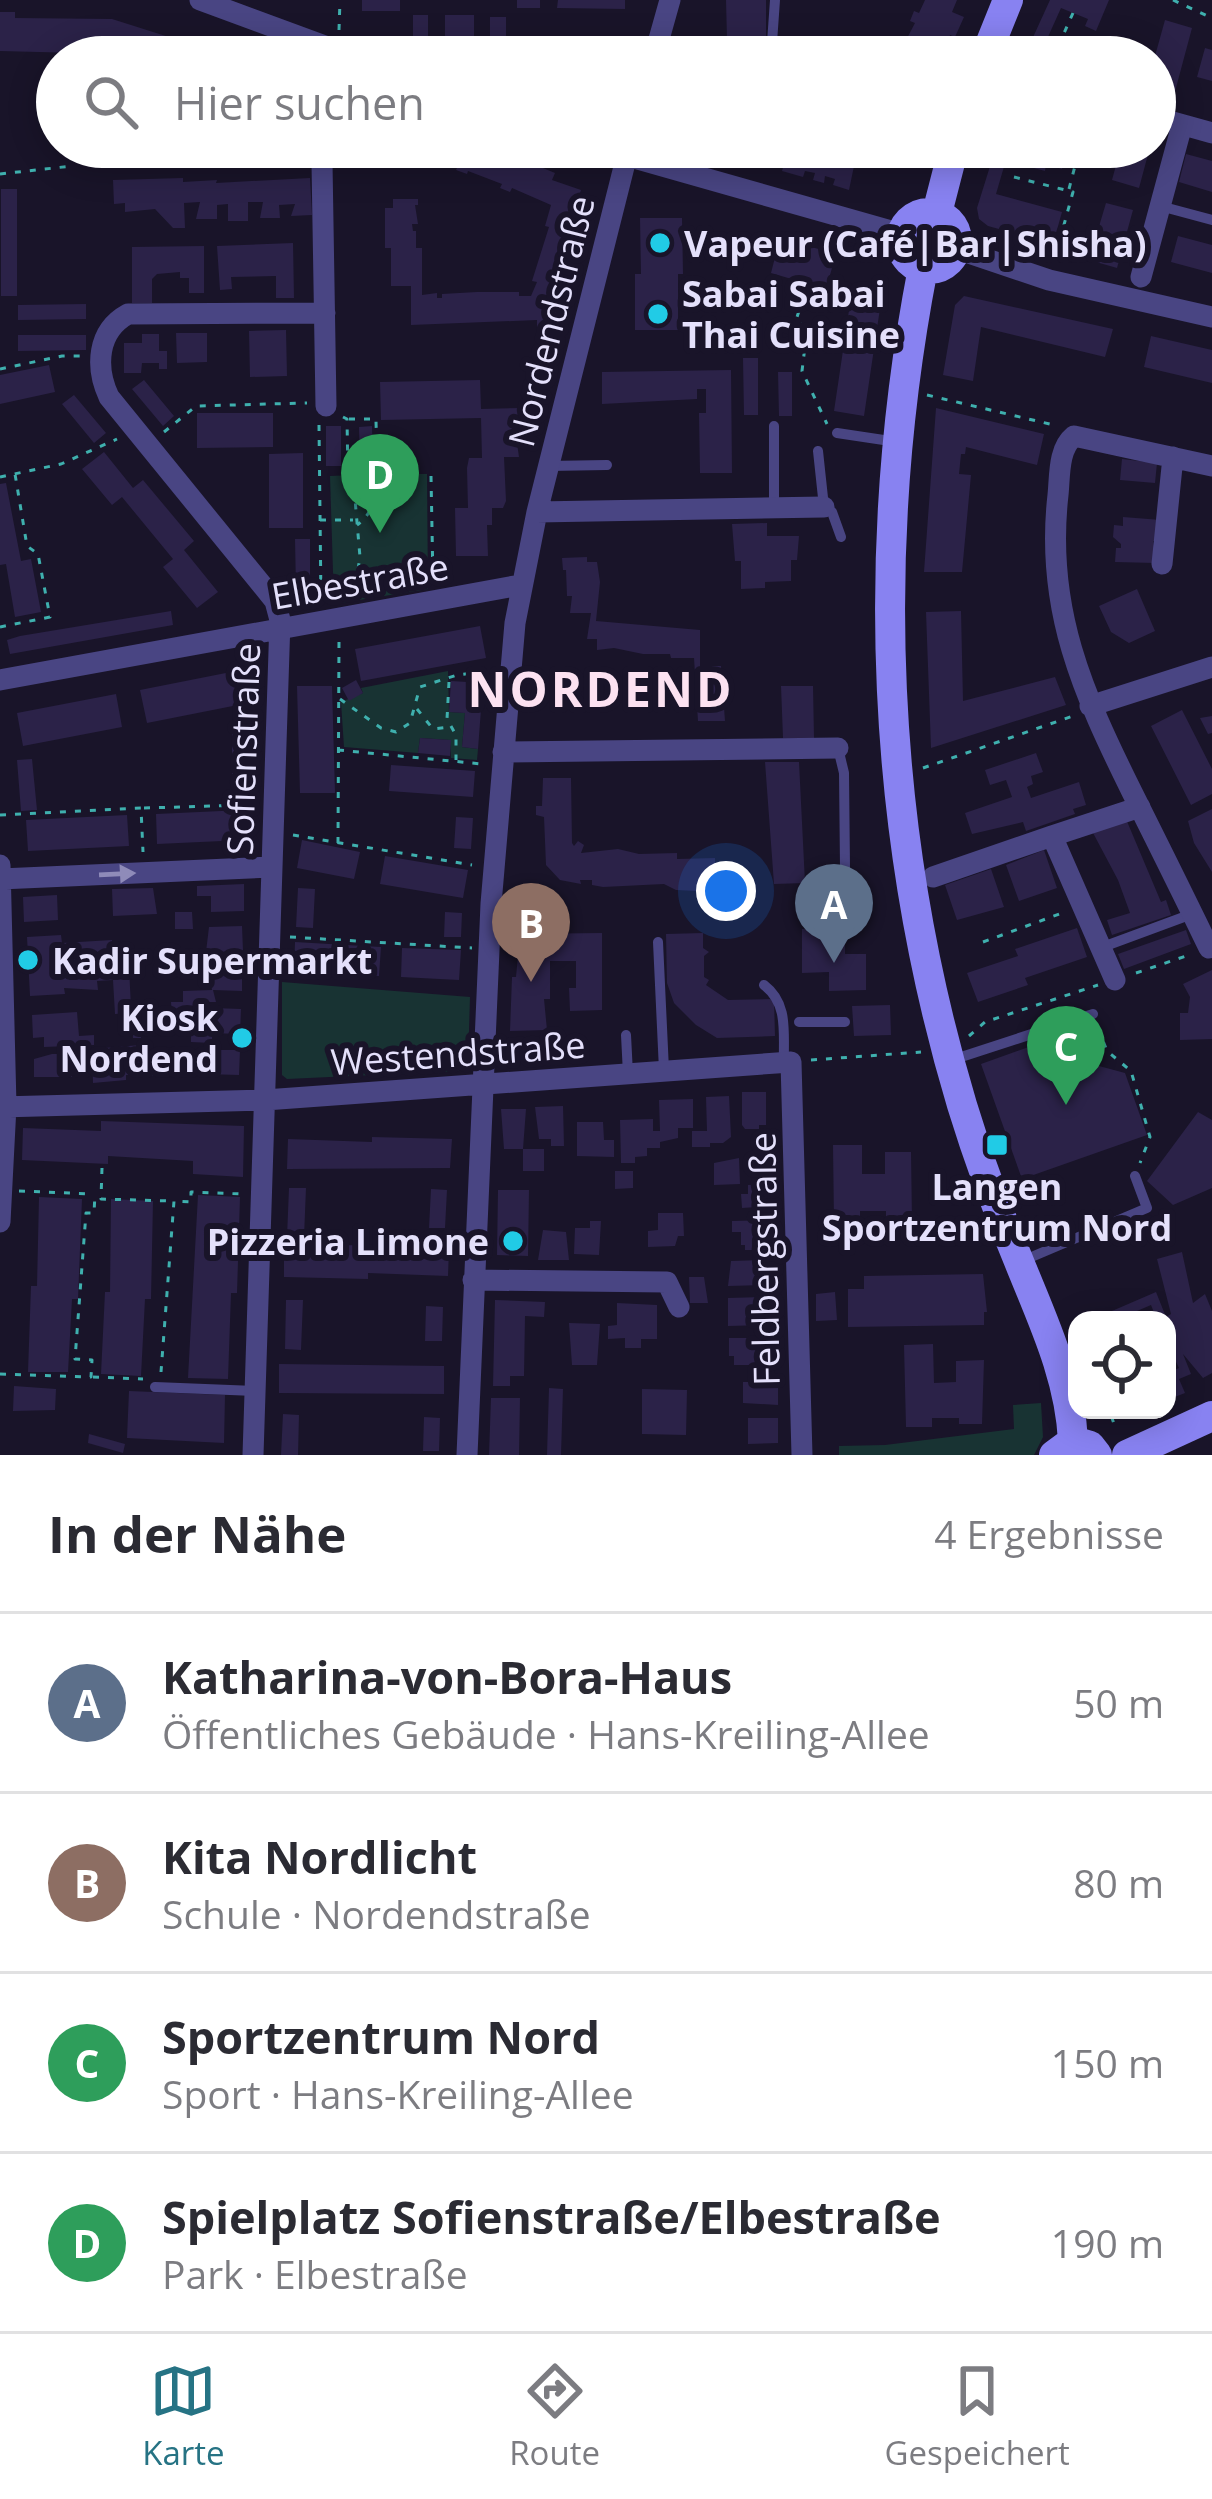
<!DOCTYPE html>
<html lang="de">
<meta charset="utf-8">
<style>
:root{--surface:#fff;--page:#f2f2f3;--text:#2b2b33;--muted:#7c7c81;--line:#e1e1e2;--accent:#267384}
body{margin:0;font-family:"Open Sans",sans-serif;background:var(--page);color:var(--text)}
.controls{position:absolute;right:36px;bottom:36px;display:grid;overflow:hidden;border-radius:24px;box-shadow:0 6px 30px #0003}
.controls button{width:108px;height:108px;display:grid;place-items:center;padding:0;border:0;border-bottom:3px solid var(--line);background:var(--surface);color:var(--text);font:60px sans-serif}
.you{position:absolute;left:726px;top:891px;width:42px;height:42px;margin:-30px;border:9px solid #fff;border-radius:50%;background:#1a73e8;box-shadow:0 0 0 18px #1a73e833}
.badge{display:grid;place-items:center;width:78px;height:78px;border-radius:50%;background:var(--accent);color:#fff;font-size:39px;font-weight:700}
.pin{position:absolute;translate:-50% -99px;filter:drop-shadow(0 3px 6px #0008)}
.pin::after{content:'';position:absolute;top:63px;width:42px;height:36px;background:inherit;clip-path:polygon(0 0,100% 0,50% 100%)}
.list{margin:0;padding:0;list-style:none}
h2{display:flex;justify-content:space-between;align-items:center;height:156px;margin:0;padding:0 48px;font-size:51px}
h2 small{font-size:39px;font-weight:400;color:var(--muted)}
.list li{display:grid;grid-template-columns:78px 1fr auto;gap:36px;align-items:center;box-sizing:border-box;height:180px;padding:0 48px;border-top:3px solid var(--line)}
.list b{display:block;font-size:45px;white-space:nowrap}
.list p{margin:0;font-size:39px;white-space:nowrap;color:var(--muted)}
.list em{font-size:39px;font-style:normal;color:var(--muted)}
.icon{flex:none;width:66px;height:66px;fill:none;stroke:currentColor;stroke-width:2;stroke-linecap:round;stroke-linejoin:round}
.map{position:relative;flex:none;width:1212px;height:1455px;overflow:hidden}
.search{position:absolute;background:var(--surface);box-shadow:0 6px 30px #0003;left:36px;right:36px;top:36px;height:132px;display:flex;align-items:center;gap:30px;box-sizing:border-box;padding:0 42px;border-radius:66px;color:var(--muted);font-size:45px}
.sheet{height:876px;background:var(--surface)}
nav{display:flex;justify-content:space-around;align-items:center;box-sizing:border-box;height:168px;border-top:3px solid var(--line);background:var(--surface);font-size:33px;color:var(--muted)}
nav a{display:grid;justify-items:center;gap:6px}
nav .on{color:var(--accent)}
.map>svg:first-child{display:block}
.green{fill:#183333}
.building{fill:#2b2248}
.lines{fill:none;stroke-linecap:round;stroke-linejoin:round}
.path{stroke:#3fb0ae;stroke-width:3;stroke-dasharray:6 9;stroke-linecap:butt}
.lane{stroke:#494583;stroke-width:10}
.street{stroke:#494583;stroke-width:21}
.secondary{stroke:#8882f1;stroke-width:30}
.oneway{fill:#8f8bb9}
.poi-dot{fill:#21cbe6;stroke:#191429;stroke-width:4.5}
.labels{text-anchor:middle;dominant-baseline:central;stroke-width:12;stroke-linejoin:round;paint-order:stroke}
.poi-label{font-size:36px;font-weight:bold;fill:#e4e0fb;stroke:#191429;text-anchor:start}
.street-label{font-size:36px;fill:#e4e0fb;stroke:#191429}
.district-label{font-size:48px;font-weight:bold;letter-spacing:3px;fill:#fce2f1;stroke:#191429}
</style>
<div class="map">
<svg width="1212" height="1455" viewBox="0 0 1212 1455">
<rect width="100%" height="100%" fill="#191429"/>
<path class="green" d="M377,474H427L428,589L334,604L330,476Z
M448,671L449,712L465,713L462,747L478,749L477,760L451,758L450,740L420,738L418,753L344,747L341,702L363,693L361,688Z
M282,982L470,997L468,1064L458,1071L287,1079L282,1075Z
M1041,1403L1043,1437L1034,1455H839V1446L885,1445L1014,1429L1013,1405Z"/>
<path class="building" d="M362,0H400V11H362Z
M517,0H540V8H517Z
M558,0H625V9L557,8Z
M726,0H766V39H758V57H718V39H727Z
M925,0H957L952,12L964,17L955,37L950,35L946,57L904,44L915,23L910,21L914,11L919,13Z
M1050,0H1109L1096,31L1085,26L1088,19L1061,8L1043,48L1066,57H1024Z
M0,12H15V18L112,19L232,57L0,51Z
M413,15H428V44H413Z
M445,15H474V57L445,53Z
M490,17H506V57H490Z
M1165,20L1192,28L1173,99L1155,94V56Z
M1205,48L1212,50V81L1197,77Z
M375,147H492L555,173L552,180L581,190L578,200L585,202L584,214L552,328L537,327V320L411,325V286H391V248H385V208H393V199H418V205H415L418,224H412L413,231H416V248H422V295L437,293V298H442V294L477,292H519V296H531L537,282L532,281L549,227L545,226L551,205L512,188L510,192L500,188L502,184L468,171L467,174L456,170L458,166L425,153L424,156L413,152L410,160L386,150L384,156L373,151Z
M798,147H858L849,190L833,185L835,179L825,176L824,183L813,180L815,173L805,171L803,177L782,171L789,148Z
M874,147H920L914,165L900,161L902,153L889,149L886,157L872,153Z
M996,147H1068L1062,169L1046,164L1045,171L1034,168L1036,161L1008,153L996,194L1062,212L1053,244L988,226L979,219L977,208Z
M1121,147H1150L1139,188L1112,180Z
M1186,154L1212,161V192L1179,182Z
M183,178V182L217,180L216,183L310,178L312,215L291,216L295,204L279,205L280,218H260L263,202H248V221H228V204L217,205V219H196L200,202L184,203L185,228H173L155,209L125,212V203L114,204L113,180Z
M1,189H17V296H1Z
M1106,203L1133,210L1117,268L1089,260Z
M640,218H682L683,274H678V330H635V274H641Z
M1178,236L1212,245V273L1171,262Z
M780,238L836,254L826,289L771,273Z
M293,243L294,298H276V276L231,277L232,289L220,290L217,246Z
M204,246V293H189V278H180V272L157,274L152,279V303H132V247Z
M852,290L882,295L864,416L834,411Z
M964,296L1113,329L1105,357L981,327L973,381L943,375L955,305Z
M86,304V319L18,320V305Z
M286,330L287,376L250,377L249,331Z
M176,333H207V362L177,363Z
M142,334H159V351H167V369H159V363H142L141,373H124V343H142Z
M18,335H86V350L18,351Z
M1151,336L1212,350V383L1144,367Z
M743,358H758V415H744Z
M49,365L55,392L0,404V375Z
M731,370L732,473H700L699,413H706V389H697V399L602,404V372Z
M778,372H792V416H779Z
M144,380L174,416L163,426L132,389Z
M480,380L481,409L522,408V420H517L515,429L519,457H504L506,501L503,508H492V525H487L488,556H456L455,508H468L467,468L469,458H482L481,418L381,420L380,382Z
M74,395L106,433L94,443L62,404Z
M936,408L1044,434L1037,465L966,447L965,454H961L959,474L971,475L962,572H924Z
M197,413H273V447L197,448Z
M326,426H341V466H326Z
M372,426L373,467H360L359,427Z
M104,452L133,488L143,480L194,541L184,550L218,592L197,608L163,567L173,559L122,497L112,505L82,469Z
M303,453V528H269V454Z
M1122,459L1157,463L1155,483L1120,480Z
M6,483L21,561L31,559L41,612L15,617L6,564L0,565V484Z
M1123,517L1161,520L1160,541H1153L1156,563L1115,562L1116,548H1121V544L1113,537L1114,525L1123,526Z
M767,523V536H799L797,560H791V581L765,582V588L741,589V561H735L732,524Z
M295,539H310V589H296Z
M587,557V562H597L600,582L596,621L700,630V666H721L725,721H698L694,658H671L670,654H643L614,648L597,650V639H587L591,613H570L572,596H567L566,570H563L562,558Z
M1137,589L1155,631L1129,643L1111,632L1099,606Z
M171,611L173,625L10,654L7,640L20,636Z
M961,611L963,701L1055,677L1066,705L931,748L926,612Z
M480,626L486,658L361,681L355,649Z
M241,670L248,703L147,723L140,690Z
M356,680L363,693L349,701L342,688Z
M451,681L483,683L478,749L462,747L465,713L449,712Z
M297,686H332L335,793H300Z
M781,686H813L814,738H783Z
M116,694L122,727L23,746L17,713Z
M1182,710L1212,769V794L1191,805L1151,726Z
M1212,716V733L1208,734L1200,718Z
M232,734H249V795H232Z
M420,738L451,740L450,756L418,753Z
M1036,753L1043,772L1031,776L1033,784L1027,787L1031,798L1079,782L1086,805L1073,809L1075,814L1026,831L1023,822L972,834L965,813L1012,797L1006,780L990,785L985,770Z
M32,759L37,810L21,811L17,760Z
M765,762H799L805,883L774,884Z
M391,765L475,771L473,797L389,791Z
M543,778H571L572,843L574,846L578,841L584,845L581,853L618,849L639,854L677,853V859L715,858L716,892L676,890L664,884L603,887L592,885V880H580L581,884L560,880L546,865L544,817L536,815V806H542Z
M1212,809V872L1194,843L1188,821Z
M243,810L244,840L157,844L156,814Z
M127,815L129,846L28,851L26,820Z
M456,817L473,818L471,849L454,848Z
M1126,819L1161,902L1166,900L1171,915L1112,935L1107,920L1130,913L1118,880L1092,831Z
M302,840L360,852L354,879L297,868Z
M1044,850L1057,888L1019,901L1006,865Z
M385,856L468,870L463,898L380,884Z
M991,869L1004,907L957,920L945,885Z
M244,884V911L211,912V896H197V886Z
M153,888L157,914L113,916L112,889Z
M298,888L315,889L313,928L296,927Z
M57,895L58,920L24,922L23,897Z
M175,912H192L193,929H175Z
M445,912L462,913L461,937H444Z
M242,926L243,951L219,952V960H205V969H181L186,952H206L209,927Z
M845,928V954H866V990L829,991V972L802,973V929Z
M1077,928L1087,957L1025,978L1028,985L978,1002L967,973L1018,956L1015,949Z
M1186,930L1191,944L1124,969L1118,954Z
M602,933V1010L570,1011L569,988H576V961H550V999H544L547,1030L510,1031L512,977H516L520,934Z
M703,933V948L709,952L704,956V977L709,980L706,985L728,1000L774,999L775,1036L717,1038L696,1025L674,1003L667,983L666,934Z
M61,935L62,943L112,940L113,949L128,948L131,1007H139L141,1038H133L132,1013L115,1014L113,980L97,981L98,990L64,988L65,994L30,996L27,937Z
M295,942L381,947L379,976L294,972Z
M402,948L461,950L459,980L401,977Z
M214,968H242V991L213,990L216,1002H200L201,1018H172L171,1002H183V991L212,990L210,978H214Z
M1212,970V1039L1180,1040V1013H1188L1190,997L1183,984Z
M890,1005L891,1035L854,1036L852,1006Z
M213,1008L241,1009L240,1034H246L245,1043H239V1034L212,1033Z
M77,1012L79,1036L94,1035V1045L44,1047V1037L33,1038L32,1015Z
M191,1027H202V1033H212V1043L191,1042Z
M1085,1027L1099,1066L1125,1073L1147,1135L1022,1179L981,1064Z
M141,1045L142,1060H179V1076L126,1075V1080L93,1083L92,1049Z
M213,1050H240L239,1075L206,1074V1064H213Z
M52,1054H72V1077H34V1059Z
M742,1092H766V1125H759V1129H745L742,1125Z
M729,1096L731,1137L723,1143H710V1147H692V1131H707L706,1097Z
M693,1099V1128H678V1138L660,1142V1148H647V1156L635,1157V1163H621L620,1120L653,1119V1131H660L659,1100Z
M563,1106L564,1146H551V1139H539L535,1107Z
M501,1109H526L523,1149H504Z
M1198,1112L1212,1120V1188L1173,1205L1147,1181Z
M101,1121L244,1126L243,1177L193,1174V1161L108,1156V1164L22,1160L23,1128L101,1131Z
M577,1122H603L604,1140H614V1157L577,1156Z
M770,1134L771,1151L754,1152V1135Z
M372,1137L452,1139L450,1168L287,1169L288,1139L372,1142Z
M833,1145H862V1174H885V1152H911L912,1221H886V1211H860V1221L834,1222Z
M523,1149H544V1171H523Z
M739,1158L740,1184L714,1185V1163Z
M615,1171H633V1188L615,1189Z
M771,1184L772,1206L742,1208L741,1194H748V1185Z
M289,1188H306L304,1237H287Z
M431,1189L447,1190L445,1228H429Z
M498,1190H529L528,1256L497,1255Z
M198,1195L240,1197L237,1293H231L228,1379L188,1378Z
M39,1197L82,1199L78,1299H72L68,1372H28L31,1286H37Z
M111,1199L153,1201L151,1299H145L141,1376L101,1374L105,1292H110Z
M658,1213H683L684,1236H678L675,1246L648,1247V1231L658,1230Z
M773,1220L774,1250H745V1245H741V1232H732V1221Z
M590,1221H601L599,1255L574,1254L575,1228H590Z
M543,1230L566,1232L569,1260H538Z
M369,1245L449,1248L448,1276L368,1273V1279L284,1277V1246Z
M1182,1252L1193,1303L1205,1294L1212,1311V1373L1203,1378L1183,1354L1191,1374L1179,1379L1185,1393L1167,1400V1373L1179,1368L1167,1343V1320H1157L1151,1305L1116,1320H1107L1105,1314L1156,1292L1166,1317L1171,1314L1157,1259Z
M767,1260L768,1285L728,1286L731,1261Z
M983,1274L987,1312H984V1325L848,1327V1289H864V1276Z
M689,1277H704L708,1303H690Z
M835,1292L837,1320L816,1321V1294Z
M766,1297L767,1325L728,1326V1298Z
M286,1300H303L301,1350L285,1349Z
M495,1300L545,1302L544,1317L525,1316L524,1376H510V1386H493Z
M617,1303L657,1305V1339H641V1348H625V1338L608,1339V1326L617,1325Z
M426,1306L443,1307L442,1341H425Z
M569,1323L600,1324L597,1365H572Z
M729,1338H769V1365H734V1356H729Z
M933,1344L934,1383L956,1382V1361L984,1360L982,1424H959V1418H932V1427H906L904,1345Z
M279,1364L444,1366V1394L279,1393Z
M743,1382H778V1405L743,1403Z
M14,1386L56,1389L55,1410L13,1411Z
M549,1388L563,1389L561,1455H547Z
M642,1389L687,1390L686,1435L642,1434Z
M129,1391L225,1395L224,1443L127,1438Z
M491,1398H520L519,1455H489Z
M283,1414L299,1415L298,1455H281Z
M424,1417L440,1418L439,1451H423Z
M748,1418H778V1443L748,1444Z
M89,1434L125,1444L123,1453L88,1443Z"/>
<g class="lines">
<path class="path" d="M1173,0L1212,18
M1073,13L1061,40L1106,56
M339,30L340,0
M1062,55L1065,44
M0,174L72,166
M1014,177L1073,192L1054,261
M1069,189L1080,147
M799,311L796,320L807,330L802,371L827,424
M0,369L62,356H81
M927,395L1058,426
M343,417L347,419L348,476L355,499L360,557L356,582L344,596
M349,419H376C376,451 387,505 357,525
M319,425L321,602
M164,432L196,406L307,403
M431,476L433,581
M0,477L61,464L117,439
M320,520H353
M0,627L50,617L38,554L27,546L15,474
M449,682L447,719L456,735V760
M340,699L381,728L396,732L410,723L420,687L457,675L492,671
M417,709L433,729L451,727
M338,750L482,764
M923,768L1073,716
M144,808L247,805L248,838H253
M0,815L141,808L143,852
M293,835L472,865
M338,843L339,641
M290,937L472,948
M983,942L1062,913
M1136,973L1189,955
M1098,1028L1107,1051L1131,1071L1150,1137L1140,1163
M969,1036L985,1022L1098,985
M811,1060L921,1052
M102,1168L101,1199L172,1201
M19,1191L93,1194
M161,1372L174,1201L191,1202V1192L242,1194
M0,1374L91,1377L92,1360L75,1359L86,1213H94L95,1194
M93,1377L143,1379
M1092,1412L1115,1410L1112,1418L1116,1430"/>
<path class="lane" d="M771,57L775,0
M1160,206L1212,220
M774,426V507
M837,433L897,442
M818,451L824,507L832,512L841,537
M548,466L607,465
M838,748L844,773L845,868
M658,942L664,1070
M1100,948L1192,914
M764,985C789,1004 783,1033 784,1062
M799,1022H845
M626,1035L628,1074
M952,1060L1093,1014
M1022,1261L1147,1208L1135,1176
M155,1387L255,1391"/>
<path class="street" d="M200,0L355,57
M654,57L670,0
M1155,117L1212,133
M595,147L902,234
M957,249L1049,280L1212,317
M1141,277L1182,125
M326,406L322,163L328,147
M1212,466L1074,436C1058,449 1060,476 1058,495C1045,609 1083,693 1132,792C1158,844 1184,896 1209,948L1212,947
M537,512L824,507
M1162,564L1173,457
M0,680L520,585
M1090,706L1212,667
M503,752L838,748
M1052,836L1140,807
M0,865L6,1106L0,1222
M933,877L1052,836L1115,980
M0,879L272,867
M0,1107L265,1100L791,1062L802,1455
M473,1280L667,1282L679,1307
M253,1455L280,620L275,601L109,397C95,367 97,331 128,314L325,313
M467,1455L491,904L515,623L537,512L629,147"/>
<path class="secondary" d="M985,57L1008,0
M901 241a28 28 0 1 1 56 0a28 28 0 1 1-56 0Z
M937,213L954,147
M923,268C869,546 881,835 962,1105C978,1157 997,1209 1018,1259C1042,1319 1070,1376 1073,1441
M1054,1455L1073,1441L1090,1446L1097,1455
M1127,1455L1212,1416"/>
</g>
<defs><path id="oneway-solid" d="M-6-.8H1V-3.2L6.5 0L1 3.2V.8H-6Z" transform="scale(3)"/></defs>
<use class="oneway" href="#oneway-solid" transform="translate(117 874) rotate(-3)"/>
<g class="poi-dot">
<circle cx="660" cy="243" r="12"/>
<circle cx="658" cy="314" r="12"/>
<circle cx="28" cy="960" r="12"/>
<circle cx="242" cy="1038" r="12"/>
<rect x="985" y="1133" width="24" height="24" rx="6"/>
<circle cx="513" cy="1241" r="12"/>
</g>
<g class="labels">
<g class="poi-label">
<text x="684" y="243">Vapeur (Café|Bar|Shisha)</text>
<text x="682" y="293">Sabai Sabai<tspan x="682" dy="41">Thai Cuisine</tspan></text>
<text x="52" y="960">Kadir Supermarkt</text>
<text x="218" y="1017" text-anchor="end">Kiosk<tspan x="218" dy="41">Nordend</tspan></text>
<text x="997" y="1186" text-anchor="middle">Langen<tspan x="997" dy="41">Sportzentrum Nord</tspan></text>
<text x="489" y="1241" text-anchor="end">Pizzeria Limone</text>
</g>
<g class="street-label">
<text transform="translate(551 321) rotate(-76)">Nordendstraße</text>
<text transform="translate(360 581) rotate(-10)">Elbestraße</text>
<text transform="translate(243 749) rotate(-88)">Sofienstraße</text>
<text transform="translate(458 1053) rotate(-4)">Westendstraße</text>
<text transform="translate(764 1259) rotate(-91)">Feldbergstraße</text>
</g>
<g class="district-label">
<text x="601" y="688">NORDEND</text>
</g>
</g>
</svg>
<div class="controls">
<button><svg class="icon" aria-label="locate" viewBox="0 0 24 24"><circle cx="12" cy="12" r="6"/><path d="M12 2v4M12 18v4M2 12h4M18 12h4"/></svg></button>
</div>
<div class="you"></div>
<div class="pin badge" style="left:834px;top:963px;background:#5c6f8a">A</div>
<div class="pin badge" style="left:531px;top:982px;background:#8d6e63">B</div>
<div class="pin badge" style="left:1066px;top:1105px;background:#2e9e5b">C</div>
<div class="pin badge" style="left:380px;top:533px;background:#2e9e5b">D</div>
<div class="search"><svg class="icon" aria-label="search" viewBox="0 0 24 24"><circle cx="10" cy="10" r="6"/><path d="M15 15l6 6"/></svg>Hier suchen</div>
</div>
<section class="sheet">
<h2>In der Nähe<small>4 Ergebnisse</small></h2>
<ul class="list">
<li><span class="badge" style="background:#5c6f8a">A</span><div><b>Katharina-von-Bora-Haus</b><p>Öffentliches Gebäude · Hans-Kreiling-Allee</p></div><em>50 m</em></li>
<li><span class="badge" style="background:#8d6e63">B</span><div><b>Kita Nordlicht</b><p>Schule · Nordendstraße</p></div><em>80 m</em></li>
<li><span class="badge" style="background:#2e9e5b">C</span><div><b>Sportzentrum Nord</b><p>Sport · Hans-Kreiling-Allee</p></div><em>150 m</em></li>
<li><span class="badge" style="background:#2e9e5b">D</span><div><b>Spielplatz Sofienstraße/Elbestraße</b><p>Park · Elbestraße</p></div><em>190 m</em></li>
</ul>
</section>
<nav>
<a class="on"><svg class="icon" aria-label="map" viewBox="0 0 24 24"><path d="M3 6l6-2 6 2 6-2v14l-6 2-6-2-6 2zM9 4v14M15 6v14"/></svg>Karte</a>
<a><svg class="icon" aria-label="directions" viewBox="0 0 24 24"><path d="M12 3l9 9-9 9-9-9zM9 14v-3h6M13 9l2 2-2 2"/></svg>Route</a>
<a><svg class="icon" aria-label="saved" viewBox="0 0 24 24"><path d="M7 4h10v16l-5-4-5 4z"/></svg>Gespeichert</a>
</nav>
